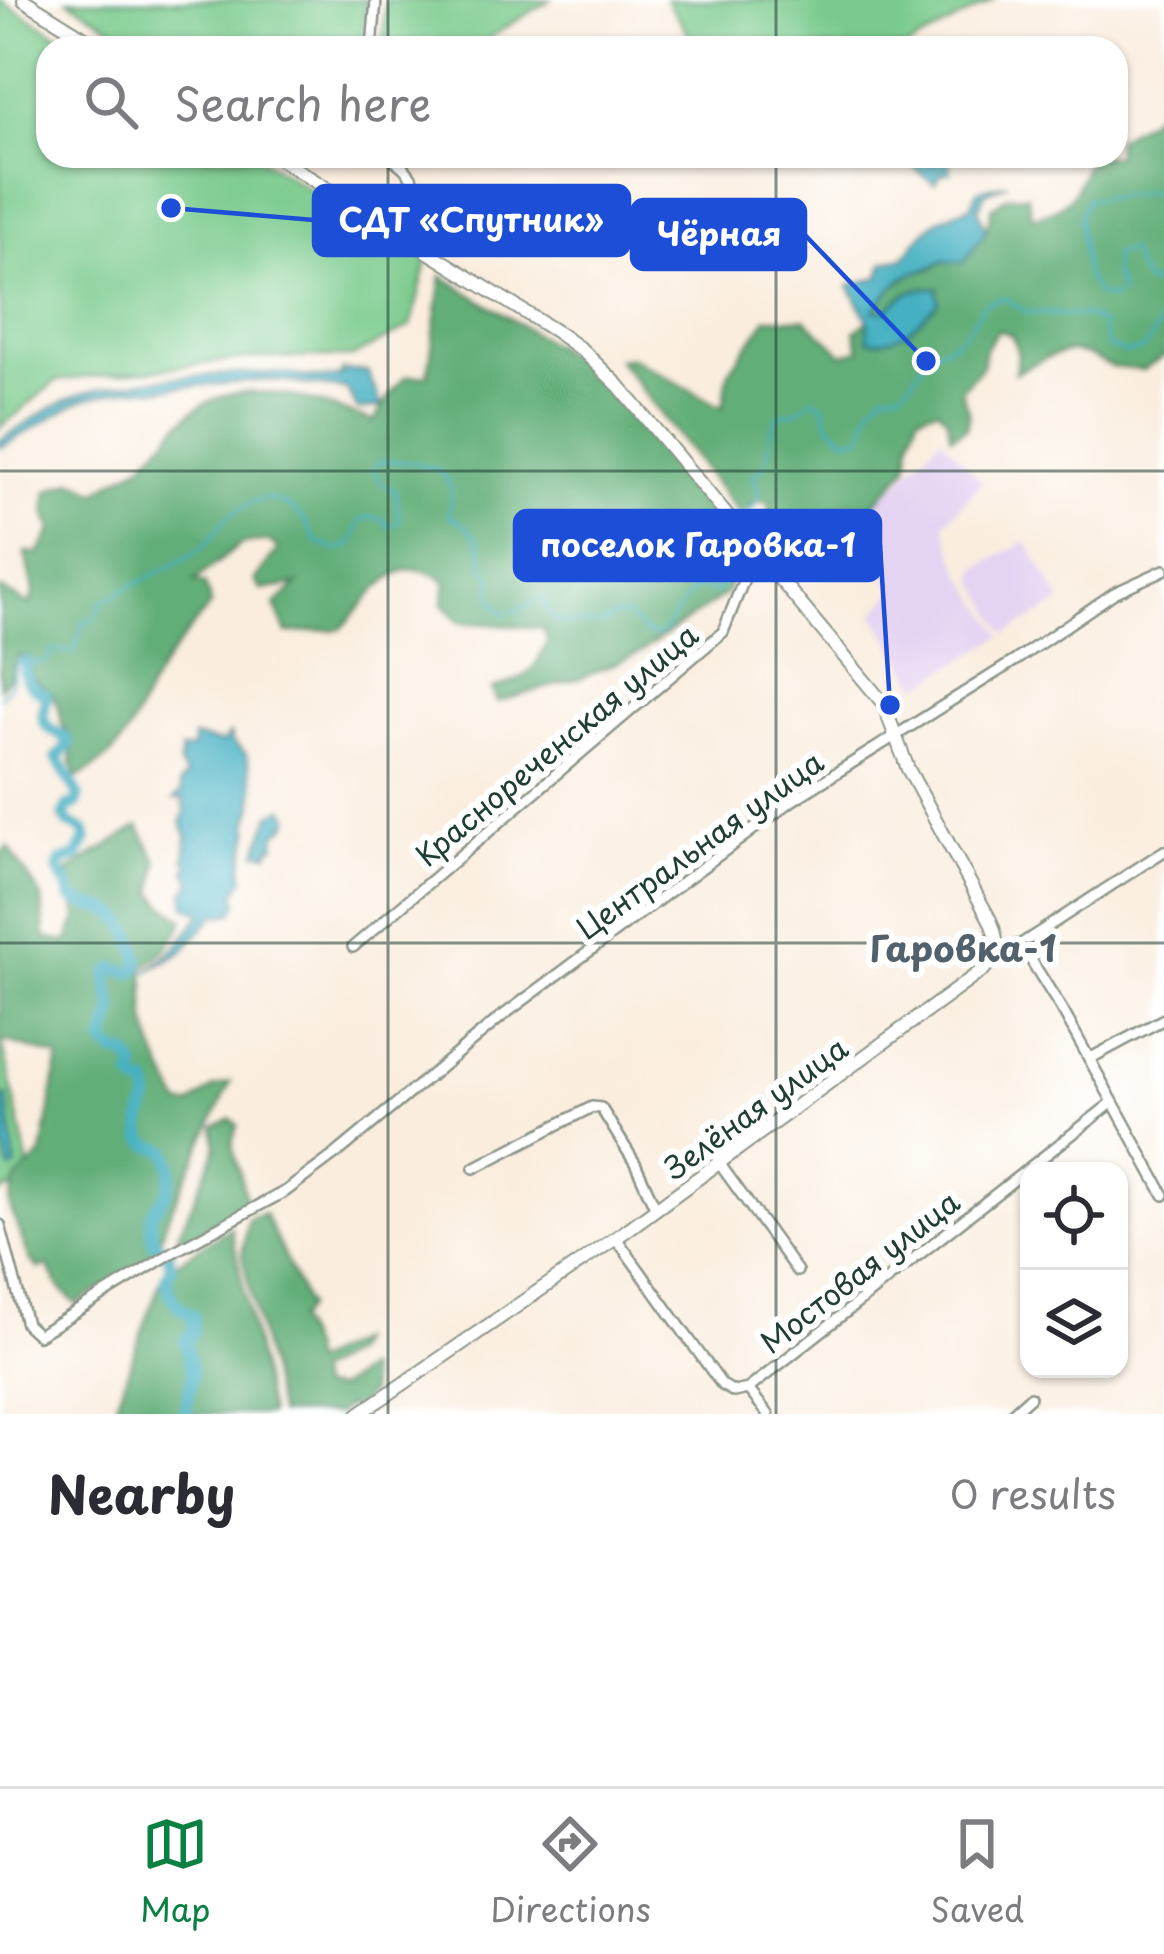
<!DOCTYPE html>
<meta charset="utf-8">
<style>
:root{--surface:#fff;--page:#f2f2f3;--text:#2b2b33;--muted:#7c7c81;--line:#e1e1e2;--accent:#0b8043}
body{margin:0;font-family:"Playpen Sans",sans-serif;background:var(--page);color:var(--text)}
.controls{position:absolute;right:36px;bottom:36px;display:grid;overflow:hidden;border-radius:24px;box-shadow:0 3px 9px #0004}
.controls button{width:108px;height:108px;display:grid;place-items:center;padding:0;border:0;border-bottom:3px solid var(--line);background:var(--surface);color:var(--text);font:60px sans-serif}
.list{margin:0;padding:0;list-style:none}
h2{display:flex;justify-content:space-between;align-items:center;height:156px;margin:0;padding:0 48px;font-size:51px}
h2 small{font-size:39px;font-weight:400;color:var(--muted)}
.icon{flex:none;width:66px;height:66px;fill:none;stroke:currentColor;stroke-width:2;stroke-linecap:round;stroke-linejoin:round}
.map{position:relative;flex:none;width:1164px;height:1414px;overflow:hidden}
.search{position:absolute;background:var(--surface);box-shadow:0 3px 9px #0004;left:36px;right:36px;top:36px;height:132px;display:flex;align-items:center;gap:30px;box-sizing:border-box;padding:0 42px;border-radius:36px;color:var(--muted);font-size:45px}
.sheet{height:372px;background:var(--surface)}
nav{display:flex;justify-content:space-around;align-items:center;box-sizing:border-box;height:168px;border-top:3px solid var(--line);background:var(--surface);font-size:33px;color:var(--muted)}
nav a{display:grid;justify-items:center;gap:6px}
nav .on{color:var(--accent)}
.map>svg:first-child{display:block}
.built{fill:#e4d3f2}
.green{fill:#79ca8c;stroke:#4c8460;stroke-width:3}
.forest{fill:#62ae78;stroke:#407656;stroke-width:3}
.water{fill:#44b0c2;stroke:#32767b;stroke-width:3}
.lines{fill:none;stroke-linecap:round;stroke-linejoin:round}
.stream{stroke:#44b0c2;stroke-width:3}
.river{stroke:#44b0c2;stroke-width:12}
.minor-casing{stroke:#8c9589;stroke-width:14}
.major-casing{stroke:#8c9589;stroke-width:16}
.minor{stroke:#fff;stroke-width:9}
.major{stroke:#fff;stroke-width:12}
.grid{fill:none;stroke:#1f3d34;stroke-width:3;stroke-opacity:0.55}
.labels{text-anchor:middle;dominant-baseline:central;stroke-width:12;stroke-linejoin:round;paint-order:stroke}
.street-label{font-size:30px;fill:#1f3d34;stroke:#fff}
.quarter-label{font-size:36px;font-weight:bold;fill:#52616c;stroke:#fff}
.leader{fill:none;stroke:#1d4ed8;stroke-width:4.5}
.callout-dot{fill:#1d4ed8;stroke:#fff;stroke-width:4.5}
.callout{fill:#1d4ed8;stroke:#1d4ed8;stroke-width:4.5}
.callout-label{font-size:33px;text-anchor:middle;font-weight:bold;fill:#fff}
</style>
<div class="map">
<svg width="1164" height="1414" viewBox="0 0 1164 1414">
<rect width="100%" height="100%" fill="#fff"/>
<filter id="ink" filterUnits="userSpaceOnUse"><feTurbulence type="fractalNoise" baseFrequency=".00833" numOctaves="2"/><feDisplacementMap in="SourceGraphic" scale="24" xChannelSelector="R" yChannelSelector="G"/><feConvolveMatrix kernelMatrix="1 2 1 2 8 2 1 2 1" color-interpolation-filters="sRGB"/></filter>
<filter id="wash" filterUnits="userSpaceOnUse"><feTurbulence type="fractalNoise" baseFrequency=".004" numOctaves="4" result="noise"/><feDisplacementMap in="SourceGraphic" scale="48" xChannelSelector="R" yChannelSelector="G"/><feGaussianBlur stdDeviation="2.7" result="paint"/><feColorMatrix in="noise" values="0 0 0 0 0 0 0 0 0 0 0 0 0 0 0 0 0 1.4 0 .05"/><feComposite in="paint" operator="in"/></filter>
<g filter="url(#wash)">
<rect width="100%" height="100%" fill="#faedde"/>
<path class="built" d="M941,437L982,482L944,524L960,570L1003,636L919,686L874,614L895,590L852,530Z
M1026,541L1062,602L1006,634L977,583L976,569Z"/>
<path class="green" d="M0,0L80,48H48V156H256L427,261L411,326L352,357L254,358L56,381L0,428Z
M68,0H366L363,48H146Z
M386,0H550L473,48H382Z
M666,0H993L907,48H698Z
M0,1032L32,1180L0,1193Z"/>
<path class="forest" d="M1164,105V356L1144,370L1111,367L1088,355L1070,351L1048,357L1015,373L1018,354L1012,335L998,330L985,349L982,366L961,390L969,414L966,428L951,436L947,418L937,408L918,415L911,439L908,466L871,508L847,503L792,538L786,520L766,532L758,531L770,511L769,501L756,502L739,514L618,359L631,357L723,408L728,373L767,318L805,319L843,354L860,350L855,331L868,320L937,288C915,285 901,295 886,311H873L894,286L915,272L932,269L986,231L992,208L1007,196L1027,195L1033,217C1074,206 1075,193 1089,156H1116V139L1149,118Z
M442,276L578,361L613,395L742,549L726,594L637,654L580,678L497,702L492,689C526,679 533,674 548,641L542,628L459,622L443,604L446,582C398,545 372,598 341,629L287,633L275,605L298,584L261,590L255,580L278,549L269,541L241,544L194,581L205,584L211,605C189,631 163,661 148,691C126,737 124,752 77,778L71,761L73,740L62,725L60,712L53,695L32,677L29,656L16,657L9,678L0,688V589L30,605L34,590L25,552L39,553L52,530L45,510L48,491L73,481L98,492C110,480 124,477 137,467C159,451 174,425 196,409C245,373 324,403 374,422L388,397L406,376L428,375Z
M139,826L158,862L154,892L164,905L184,919C176,941 163,954 143,967C147,986 143,1007 147,1024C154,1052 168,1079 180,1104L190,1106L213,1088L231,1082L169,1214L153,1258L76,1304L59,1287L48,1266L39,1269L30,1260L9,1205L16,1180L42,1154L59,1057L0,1040V854L8,846L42,898L45,938L67,942L77,919L68,871Z
M231,1119L238,1125L232,1143L247,1202L187,1239L178,1235L216,1149L214,1127Z
M264,1213L307,1306L297,1320L310,1351L311,1363L356,1341L351,1353L315,1373L319,1388L337,1389L366,1369L370,1392L355,1411L346,1406L337,1414H278L242,1255L248,1218Z
M231,1227L269,1414H112L164,1271Z"/>
<path class="water" d="M903,156H948L951,172L941,174L935,183L920,173Z
M1008,183L984,194L978,210L986,231L963,263L943,261C933,269 925,268 914,273C897,280 885,296 874,310L886,311C902,295 914,286 937,288L939,302C918,322 900,345 868,340V320L849,286L880,277L884,262L904,258C928,225 932,220 971,206L978,190Z
M342,371H367L382,407L358,410L346,389L269,380L158,389L132,388L82,400L0,448V440C26,424 53,404 82,394C138,376 209,375 268,373C293,372 317,382 342,376Z
M230,734L232,742L247,755L254,786V805L248,824L250,832L242,869L244,879L235,894L238,902L233,913L214,916L181,953L146,972L175,949L202,913L186,906L184,891H187L192,880L186,870L189,864L185,860L187,836L181,822L185,813L183,799H174L182,792L180,784L186,776L179,765L181,750H187L193,747V737L222,743Z
M284,808L290,816L288,824L275,835L276,845L270,849L269,853L257,852L271,814Z
M7,1096L16,1167L11,1170C1,1146 5,1124 2,1099Z"/>
<g class="lines">
<path class="stream" d="M1164,191C1137,191 1113,199 1087,199L1079,218L1086,277L1098,295L1114,299L1121,290L1113,274L1114,255L1129,250L1137,270L1148,284L1162,285L1164,297
M741,521C758,502 763,501 753,475L766,465L770,438L777,416L797,411L812,399L823,404L829,424L847,439L862,436L872,405L885,392L901,390L912,380L932,349C960,346 971,326 985,303L1005,298L1026,312L1089,317L1102,324L1108,347L1127,353L1144,349L1159,327L1164,307
M0,697C16,683 10,675 19,660L38,664L48,660L50,651L74,652L83,621H92L103,601L190,556L206,544L229,516L254,501L268,499L285,504L304,519L316,542L338,550L352,544L360,521L370,517L383,519L389,527L400,521L395,491L382,483L373,470L379,462C399,460 443,462 450,485C453,494 450,506 449,515C473,529 482,539 484,567L493,577C490,594 491,603 505,614C521,612 528,602 544,598L547,612L560,624H602L612,617L627,615L644,632L655,636L666,631C671,615 684,604 693,590L702,588L718,592C727,567 719,551 735,529"/>
<path class="river" d="M26,662C21,681 31,687 46,695C47,705 41,712 44,721C49,734 62,730 69,744L57,758L79,796L76,804L67,807L64,816L68,823L84,831L86,840L77,856L60,862L58,871L68,886L71,898C84,906 97,906 111,911C129,919 138,948 139,966L132,973L114,968L108,975L109,992L114,1009L104,1043L117,1054H126L136,1068L133,1077L138,1084L147,1085C153,1100 144,1109 142,1123C141,1128 143,1134 143,1139L150,1145L167,1150C174,1167 172,1182 164,1197C161,1203 155,1207 152,1213C149,1221 152,1233 153,1242L168,1251L171,1269L166,1277C169,1297 176,1307 194,1316L192,1334L185,1340L192,1375L185,1414"/>
</g>
</g>
<g filter="url(#ink)">
<g class="lines">
<defs>
<path id="minor" d="M372,48L376,0
M389,156C397,162 407,169 411,177C419,195 412,220 405,237
M1021,944L1064,1013L1164,1195
M353,947L723,632L750,564L758,554
M996,952L1021,944L1164,851
M1089,1059L1164,1019
M719,1163L797,1271
M474,1168L592,1107L601,1108L635,1163L656,1209
M0,1225L26,1324L38,1335L175,1251L286,1191L337,1153L501,1017L793,800L1016,660L1114,593L1164,570
M616,1238L722,1385L734,1392L748,1389L768,1414
M748,1389L1113,1102
M1011,1414L1030,1397"/>
<path id="major" d="M24,0L101,48
M275,156L558,333L582,350L619,386L883,703L908,769L990,920C999,940 999,954 983,970L616,1238L359,1414"/>
</defs>
<use href="#minor" class="minor-casing"/>
<use href="#major" class="major-casing"/>
<use href="#minor" class="minor"/>
<use href="#major" class="major"/>
</g>
</g>
<path class="grid" d="M388,0V48M776,0V48M388,156V1414M776,156V1414M0,471H1164M0,943H1164"/>
<g class="labels">
<g class="street-label">
<text transform="translate(556 744) rotate(-40)">Краснореченская улица</text>
<text transform="translate(699 844) rotate(-36)">Центральная улица</text>
<text transform="translate(755 1107) rotate(-36)">Зелёная улица</text>
<text transform="translate(859 1271) rotate(-38)">Мостовая улица</text>
</g>
<g class="quarter-label">
<text x="963" y="947">Гаровка-1</text>
</g>
</g>
<path class="leader" d="M171 208L314 220M926 361L805 235M890 705L880 545"/>
<g class="callout-dot">
<circle cx="171" cy="208" r="12"/>
<circle cx="926" cy="361" r="12"/>
<circle cx="890" cy="705" r="12"/>
</g>
<g class="callout">
<rect x="314" y="186" width="315" height="69" rx="12"/>
<rect x="632" y="200" width="173" height="69" rx="12"/>
<rect x="515" y="511" width="365" height="69" rx="12"/>
</g>
<g class="callout-label">
<text x="471" y="232">СДТ «Спутник»</text>
<text x="719" y="246">Чёрная</text>
<text x="698" y="557">поселок Гаровка-1</text>
</g>
</svg>
<div class="controls">
<button><svg class="icon" aria-label="locate" viewBox="0 0 24 24"><circle cx="12" cy="12" r="6"/><path d="M12 2v4M12 18v4M2 12h4M18 12h4"/></svg></button>
<button><svg class="icon" aria-label="layers" viewBox="0 0 24 24"><path d="M12 4l9 5-9 5-9-5zM3 14l9 5 9-5"/></svg></button>
</div>
<div class="search"><svg class="icon" aria-label="search" viewBox="0 0 24 24"><circle cx="10" cy="10" r="6"/><path d="M15 15l6 6"/></svg>Search here</div>
</div>
<section class="sheet">
<h2>Nearby<small>0 results</small></h2>
<ul class="list">
</ul>
</section>
<nav>
<a class="on"><svg class="icon" aria-label="map" viewBox="0 0 24 24"><path d="M3 6l6-2 6 2 6-2v14l-6 2-6-2-6 2zM9 4v14M15 6v14"/></svg>Map</a>
<a><svg class="icon" aria-label="directions" viewBox="0 0 24 24"><path d="M12 3l9 9-9 9-9-9zM9 14v-3h6M13 9l2 2-2 2"/></svg>Directions</a>
<a><svg class="icon" aria-label="saved" viewBox="0 0 24 24"><path d="M7 4h10v16l-5-4-5 4z"/></svg>Saved</a>
</nav>
